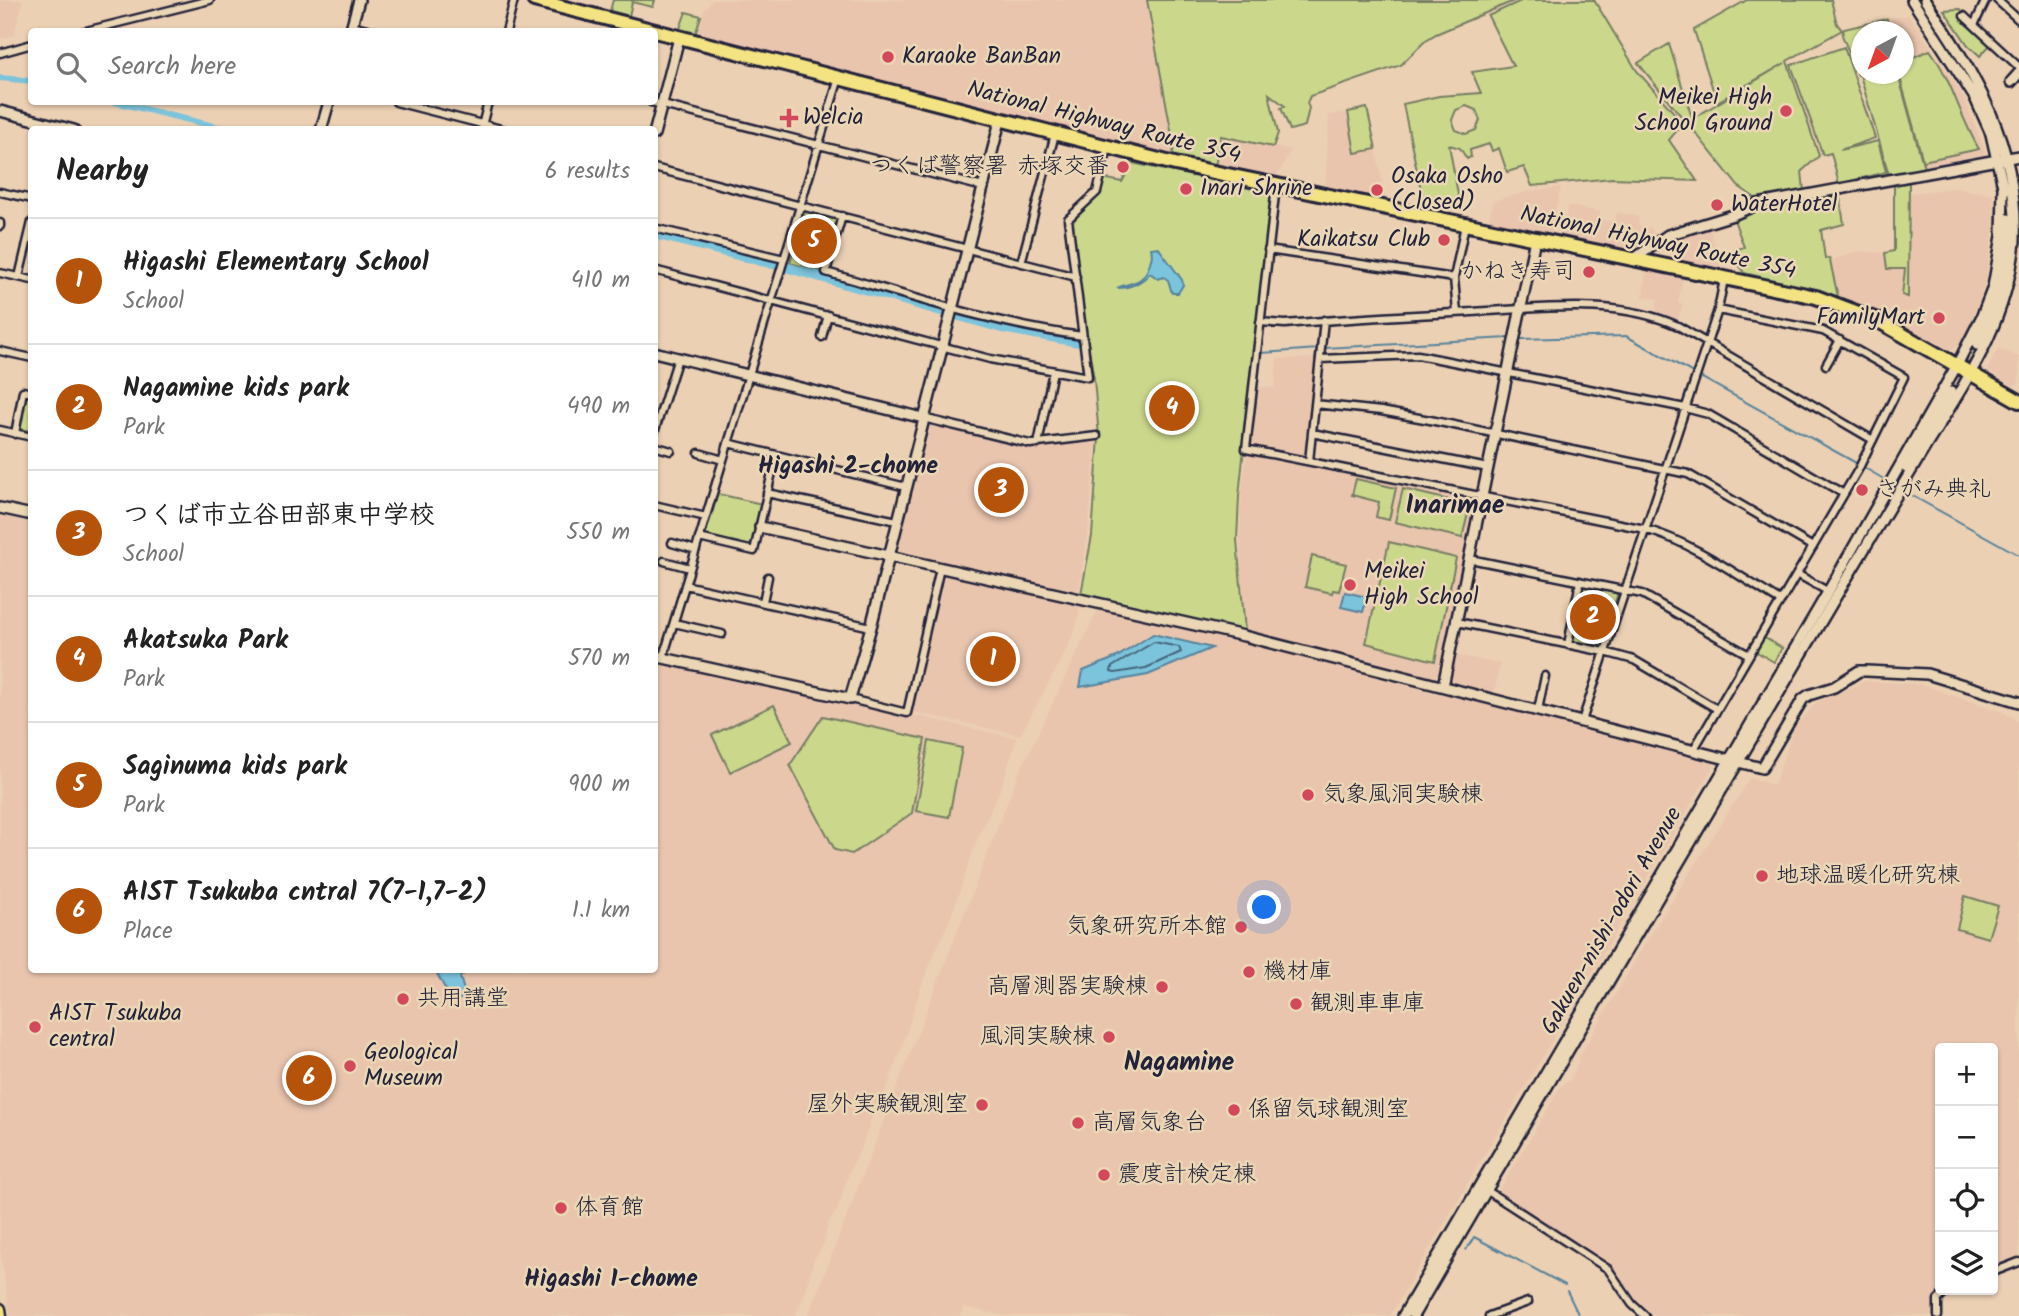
<!DOCTYPE html>
<meta charset="utf-8">
<style>
:root{--surface:#fff;--page:#f2f2f2;--text:#222;--muted:#767676;--line:#e0e0e0;--accent:#b45309}
body{margin:0;font-family:Kalam,"Klee One",sans-serif;background:var(--page);color:var(--text)}
.controls{position:absolute;right:21px;bottom:21px;display:grid;overflow:hidden;border-radius:7px;box-shadow:0 2px 5px #0004}
.controls button{width:63px;height:63px;display:grid;place-items:center;padding:0;border:0;border-bottom:2px solid var(--line);background:var(--surface);color:var(--text);font:35px sans-serif}
.compass{position:absolute;left:1851px;top:21px;width:63px;height:63px;border-radius:50%;background:var(--surface);box-shadow:0 2px 5px #0004;rotate:221deg}
.you{position:absolute;left:1265px;top:908px;width:24px;height:24px;margin:-18px;border:5px solid #fff;border-radius:50%;background:#1a73e8;box-shadow:0 0 0 10px #1a73e833}
.badge{display:grid;place-items:center;width:46px;height:46px;border-radius:50%;background:var(--accent);color:#fff;font-size:23px;font-weight:700}
.pin{position:absolute;translate:-50% -50%;border:4px solid #fff;box-shadow:0 2px 7px #0006}
.list{margin:0;padding:0;list-style:none}
h2{display:flex;justify-content:space-between;align-items:center;height:91px;margin:0;padding:0 28px;font-size:30px}
h2 small{font-size:23px;font-weight:400;color:var(--muted)}
.list li{display:grid;grid-template-columns:46px 1fr auto;gap:21px;align-items:center;box-sizing:border-box;height:126px;padding:0 28px;border-top:2px solid var(--line)}
.list b{display:block;font-size:26px;white-space:nowrap}
.list p{margin:0;font-size:23px;white-space:nowrap;color:var(--muted)}
.list em{font-size:23px;font-style:normal;color:var(--muted)}
.icon{flex:none;width:38px;height:38px;fill:none;stroke:currentColor;stroke-width:2;stroke-linecap:round;stroke-linejoin:round}
.map{position:relative;flex:none;width:2019px;height:1316px;overflow:hidden}
.search{position:absolute;background:var(--surface);box-shadow:0 2px 5px #0004;left:28px;top:28px;width:630px;height:77px;display:flex;align-items:center;gap:18px;box-sizing:border-box;padding:0 24px;border-radius:7px;color:var(--muted);font-size:26px}
.panel{position:absolute;background:var(--surface);box-shadow:0 2px 5px #0004;left:28px;top:126px;width:630px;height:847px;border-radius:7px}
.map>svg:first-child{display:block}
.built{fill:#e9c5ae}
.green{fill:#cbd88c;stroke:#767d64;stroke-width:2;fill-rule:evenodd}
.water{fill:#7bc4dc;stroke:#57839c;stroke-width:2}
.lines{fill:none;stroke-linecap:round;stroke-linejoin:round}
.shore{stroke:#46637b;stroke-width:2}
.stream{stroke:#57839c;stroke-width:2}
.canal{stroke:#7bc4dc;stroke-width:6}
.river{stroke:#7bc4dc;stroke-width:10}
.secondary-tunnel{stroke:#c4ad9b;stroke-width:9;stroke-dasharray:9 4.5;stroke-linecap:butt}
.street-casing{stroke:#22223b;stroke-width:11}
.secondary-casing{stroke:#22223b;stroke-width:14}
.primary-casing{stroke:#22223b;stroke-width:15}
.highway-casing{stroke:#22223b;stroke-width:18}
.street{stroke:#ebd7b5;stroke-width:6}
.secondary{stroke:#ebd7b5;stroke-width:9}
.primary{stroke:#f4e382;stroke-width:10}
.highway{stroke:#f4e382;stroke-width:12}
.poi-dot{fill:#d1495b;stroke:#ebd7b5;stroke-width:2.5}
.labels{text-anchor:middle;dominant-baseline:central;stroke-width:5;stroke-linejoin:round;paint-order:stroke}
.poi-label{font-size:23px;fill:#22223b;stroke:#ebd7b5;text-anchor:start}
.street-label{font-size:23px;fill:#22223b;stroke:#ebd7b5}
.neighbourhood-label{font-size:24px;font-weight:bold;fill:#22223b;stroke:#ebd7b5}
.quarter-label{font-size:26px;font-weight:bold;fill:#22223b;stroke:#ebd7b5}
</style>
<div class="map">
<svg width="2019" height="1316" viewBox="0 0 2019 1316">
<rect width="100%" height="100%" fill="#ecd0b3"/>
<filter id="ink" filterUnits="userSpaceOnUse"><feTurbulence type="fractalNoise" baseFrequency=".0143" numOctaves="2"/><feDisplacementMap in="SourceGraphic" scale="14" xChannelSelector="R" yChannelSelector="G"/><feConvolveMatrix kernelMatrix="1 2 1 2 8 2 1 2 1" color-interpolation-filters="sRGB"/></filter>
<g filter="url(#ink)">
<path class="built" d="M0,0H23L14,35L0,39Z
M712,0H1147L1174,146L1172,156L698,34L704,10Z
M1909,15L1964,97L1988,158L1924,169L1898,74H1904V32L1889,31L1887,19Z
M1348,112L1355,153L1376,149L1386,202L1325,189L1329,115Z
M1221,136L1291,150L1276,178L1215,166Z
M1561,187L1550,235L1488,222L1493,201L1529,191Z
M1954,188L1993,194L1994,224L1986,281L1972,320L1958,347L1948,350L1894,320L1838,297L1830,261L1858,251L1885,253L1887,269H1905L1902,295L1907,297L1910,193Z
M1568,206L1600,212V219L1614,222L1617,212L1639,217L1638,225L1651,228L1657,238L1635,253L1561,238Z
M1709,225L1721,269L1679,261L1680,232Z
M1646,270L1683,278L1678,303L1683,304L1677,323L1655,315L1658,299L1643,296Z
M1998,348L2019,357V383L2012,386L1989,372L1988,368Z
M1317,358L1307,455L1304,457L1249,446L1256,386L1275,388L1277,359Z
M931,423L1030,447L1096,438L1088,534L1078,593L902,554L897,546L927,425Z
M1247,451L1475,499L1441,673L1432,678L1245,631L1240,539L1241,499Z
M0,515L31,523L32,970H654L655,658L1017,738L1002,785L976,842L951,917L923,981L901,1050L886,1090L872,1117L862,1146L849,1172L838,1209L828,1223L824,1244L814,1259L805,1293L795,1316H10L0,1249Z
M945,574L1080,605L1077,624L1067,649L1020,735L912,712Z
M1098,609L1246,643L1439,694L1454,695L1712,759L1714,765L1390,1316H1005L964,1307L960,1316H808L1018,775Z
M1456,655L1500,664L1494,693L1455,684L1451,676Z
M1865,681L1920,684L2003,712L2019,722V1260L1993,1270V1048H1940V1290H1942L1935,1299V1316H1650L1642,1310L1608,1264L1498,1193L1561,1086L1570,1080L1578,1064L1579,1057L1649,937L1750,778L1774,785L1794,728L1817,702Z"/>
<path class="green" d="M613,0H655L653,7L632,2L629,16L610,11Z
M1147,0H1516L1436,34L1426,40L1401,65L1310,96L1307,103L1309,108L1305,126L1290,130L1281,108L1285,106L1269,94L1278,133L1273,147L1221,136L1215,166L1172,156L1174,146Z
M1523,0H1594L1637,71L1683,123L1669,140L1697,181L1612,178L1532,186L1524,167L1507,172L1499,148L1492,151L1489,144L1470,150L1471,157L1467,159L1460,148L1449,145L1459,200L1438,211L1425,209L1403,104L1439,96L1481,93L1472,72L1513,66L1488,16ZM1466,106L1476,110L1480,120L1476,130L1466,134L1456,130L1452,120L1456,110Z
M1747,0H1831L1837,24L1842,30L1787,61L1819,156L1802,171L1804,191L1758,200L1738,186L1687,122L1785,63L1717,102L1694,30Z
M1960,9L1963,12L1961,16L1991,44L1980,56L1968,45L1944,10Z
M686,12L701,16L695,35L679,31Z
M1887,19L1889,31L1862,32L1861,73L1858,75L1842,35L1844,29Z
M1669,44L1692,118L1685,121L1638,63Z
M1844,47L1875,138L1840,150L1878,141L1886,172L1839,184L1831,153L1823,155L1791,65Z
M1930,50C1952,80 1960,117 1979,149L1923,161L1899,74H1904V61Z
M1864,74H1898L1924,168L1889,175L1860,75Z
M1367,108L1376,149L1355,153L1348,112Z
M1132,163L1272,193L1268,250L1252,371L1239,496L1237,540L1245,631L1081,594L1092,536L1099,437L1094,379L1069,228L1103,178L1122,182Z
M1909,179L1908,297L1902,295L1905,269H1887L1885,253L1894,251V181Z
M1839,192L1844,224L1821,230L1825,259L1829,258L1830,261L1838,297L1809,288L1744,273L1737,261L1735,250L1744,247L1733,217L1785,202Z
M806,209L838,218L822,272L790,263Z
M26,395L31,396V431L19,429Z
M1356,479L1396,488L1389,520L1376,517L1379,502L1352,495Z
M1403,489L1470,505L1462,538L1395,522Z
M718,494L762,504L752,549L705,536Z
M1389,542L1456,558L1435,661L1366,643Z
M1312,556L1346,564L1339,591L1333,590L1332,593L1305,587Z
M1582,586L1618,592L1602,648L1571,642Z
M1763,637L1782,648L1774,662L1755,651Z
M774,705L792,742L730,772L712,735Z
M823,716L925,739L912,813L852,854L835,850L790,765Z
M929,741L962,748L949,817L916,811Z
M1965,896L1998,906L1988,938L1957,929Z"/>
<path class="water" d="M1158,247L1182,280L1183,285L1178,293H1172L1168,280L1164,277L1158,279L1150,273C1142,283 1129,288 1117,288C1131,281 1142,286 1149,266C1151,259 1153,256 1151,248Z
M1345,592L1367,597L1363,612L1341,607Z
M1153,634L1212,648L1148,675L1080,687L1083,671L1117,657Z
M435,970H469L460,977L466,997L444,1004L448,994Z"/>
<g class="lines">
<path class="shore" d="M1154,642L1179,647L1181,652L1146,668L1115,673L1111,672L1112,667Z"/>
<path class="stream" d="M1521,339L1626,336L1858,464
M1324,348L1509,338
M1261,353L1318,349
M1863,467L1882,478
M1909,494L2019,555
M1466,1250L1474,1237L1565,1285
M1567,1291L1579,1316"/>
<path class="canal" d="M0,78L32,81
M115,102L230,130"/>
<path class="river" d="M654,234L789,268L1002,328L1079,342"/>
<path class="secondary-tunnel" d="M1951,392L1977,345"/>
<defs>
<path id="street" d="M1997,0L2019,20
M1964,16L2019,67
M352,25L378,32
M1974,25L1986,0
M82,32L210,0
M506,32L514,0
M0,53L32,44
M396,102L505,130
M651,102L983,187
M481,130L488,102
M654,168L1076,277
M1276,186L1246,449L1645,529C1694,543 1737,575 1780,601
M0,192L32,199
M842,216L826,272C910,296 996,325 1083,336
M0,223V226
M654,228L784,259
M1268,250L1454,278
M1021,263L1055,134
M654,270L990,359L1088,377L1068,219L1097,192L1108,148
M0,273L32,280
M19,277L32,222
M1457,313L1454,278L1465,225
M1260,322L1285,324C1347,318 1410,315 1472,312C1540,309 1614,297 1678,326L1873,440
M822,337L828,315
M0,351L32,358
M1320,359L1418,355L1685,408L1708,414L1844,494
M1826,365L1840,340
M1315,404L1381,411L1430,420L1688,474L1813,547
M923,418L1030,444L1097,436
M0,430L32,437
M654,433L678,358
M1312,433L1488,468
M15,434L23,391L32,393
M728,443L906,487
M1038,444L1053,371
M654,446L671,451
M699,453L723,460
M1309,461L1324,320
M767,493L897,521
M654,505L706,517
M699,538L754,551L776,455
M672,543L696,550
M1470,559L1642,594L1749,655
M664,561L690,568
M1797,574L1829,592
M685,585L871,627
M763,602L768,577
M1457,622L1605,652L1634,660L1717,709
M674,623L722,634
M1568,645L1580,581
M663,658L839,78
M850,699L907,713L940,568
M1538,710L1545,676
M1582,721L1718,310L1724,279
M1694,749L1858,470L1904,377L1823,331L1718,310
M1483,1188L1608,1269L1632,1304L1645,1316
M1993,1272L2019,1262
M1489,1316L1528,1302
M1938,1316V1300L1948,1290"/>
<path id="secondary" d="M1912,0L1975,98L1991,134L2004,191
M350,32L359,0
M2011,82L2019,73
M0,111L74,130
M321,130L329,102
M654,134L679,38
M2008,219L2009,238
M1634,259L1668,235L1733,215L1758,204L2019,156
M1977,345L2000,290L2010,233
M654,352L923,418
M1906,468L1951,392
M0,508L32,515
M760,527L1244,636L1762,768L1803,699L1809,695L1834,687L1859,671H1867L1927,674L2019,702
M654,656L850,699L871,627L1000,121
M1443,686L1535,239
M1403,1316L1828,592L1957,365L1981,318L1993,287L2002,236L2003,187
M1413,1316C1554,1072 1698,831 1841,588C1869,541 1898,493 1926,446C1968,378 2007,323 2015,241C2019,144 1976,76 1925,0"/>
<path id="primary" d="M0,1309L1,1316"/>
<path id="highway" d="M534,0L1175,164L1816,297L1877,320L2019,401"/>
</defs>
<use href="#street" class="street-casing"/>
<use href="#secondary" class="secondary-casing"/>
<use href="#primary" class="primary-casing"/>
<use href="#highway" class="highway-casing"/>
<use href="#street" class="street"/>
<use href="#secondary" class="secondary"/>
<use href="#primary" class="primary"/>
<use href="#highway" class="highway"/>
</g>
</g>
<g class="poi-dot">
<circle cx="888" cy="57" r="7"/>
<circle cx="1786" cy="111" r="7"/>
<path d="M785.5 107.5h7v7h7v7h-7v7h-7v-7h-7v-7h7z"/>
<circle cx="1123" cy="167" r="7"/>
<circle cx="1186" cy="189" r="7"/>
<circle cx="1377" cy="190" r="7"/>
<circle cx="1717" cy="205" r="7"/>
<circle cx="1444" cy="240" r="7"/>
<circle cx="1589" cy="272" r="7"/>
<circle cx="1939" cy="318" r="7"/>
<circle cx="1862" cy="490" r="7"/>
<circle cx="1350" cy="585" r="7"/>
<circle cx="1308" cy="795" r="7"/>
<circle cx="1762" cy="876" r="7"/>
<circle cx="1241" cy="927" r="7"/>
<circle cx="1249" cy="972" r="7"/>
<circle cx="1162" cy="987" r="7"/>
<circle cx="403" cy="999" r="7"/>
<circle cx="1296" cy="1004" r="7"/>
<circle cx="35" cy="1027" r="7"/>
<circle cx="1109" cy="1037" r="7"/>
<circle cx="350" cy="1066" r="7"/>
<circle cx="982" cy="1105" r="7"/>
<circle cx="1234" cy="1110" r="7"/>
<circle cx="1078" cy="1123" r="7"/>
<circle cx="1104" cy="1175" r="7"/>
<circle cx="561" cy="1208" r="7"/>
</g>
<g class="labels">
<g class="poi-label">
<text x="902" y="57">Karaoke BanBan</text>
<text x="1772" y="98" text-anchor="end">Meikei High<tspan x="1772" dy="26">School Ground</tspan></text>
<text x="803" y="118">Welcia</text>
<text x="1109" y="167" text-anchor="end">つくば警察署 赤塚交番</text>
<text x="1391" y="177">Osaka Osho<tspan x="1391" dy="26">(Closed)</tspan></text>
<text x="1200" y="189">Inari Shrine</text>
<text x="1731" y="205">WaterHotel</text>
<text x="1430" y="240" text-anchor="end">Kaikatsu Club</text>
<text x="1575" y="272" text-anchor="end">かねき寿司</text>
<text x="1925" y="318" text-anchor="end">FamilyMart</text>
<text x="1876" y="490">さがみ典礼</text>
<text x="1364" y="572">Meikei<tspan x="1364" dy="26">High School</tspan></text>
<text x="1322" y="795">気象風洞実験棟</text>
<text x="1776" y="876">地球温暖化研究棟</text>
<text x="1227" y="927" text-anchor="end">気象研究所本館</text>
<text x="1263" y="972">機材庫</text>
<text x="1148" y="987" text-anchor="end">高層測器実験棟</text>
<text x="417" y="999">共用講堂</text>
<text x="1310" y="1004">観測車車庫</text>
<text x="49" y="1014">AIST Tsukuba<tspan x="49" dy="26">central</tspan></text>
<text x="1095" y="1037" text-anchor="end">風洞実験棟</text>
<text x="364" y="1053">Geological<tspan x="364" dy="26">Museum</tspan></text>
<text x="968" y="1105" text-anchor="end">屋外実験観測室</text>
<text x="1248" y="1110">係留気球観測室</text>
<text x="1092" y="1123">高層気象台</text>
<text x="1118" y="1175">震度計検定棟</text>
<text x="575" y="1208">体育館</text>
</g>
<g class="street-label">
<text transform="translate(1104 123) rotate(14)">National Highway Route 354</text>
<text transform="translate(1658 243) rotate(12)">National Highway Route 354</text>
<text transform="translate(1612 921) rotate(-60)">Gakuen-nishi-odori Avenue</text>
</g>
<g class="neighbourhood-label">
<text x="848" y="466">Higashi 2-chome</text>
<text x="611" y="1279">Higashi 1-chome</text>
</g>
<g class="quarter-label">
<text x="1455" y="506">Inarimae</text>
<text x="1179" y="1063">Nagamine</text>
</g>
</g>
</svg>
<div class="controls">
<button>+</button>
<button>−</button>
<button><svg class="icon" aria-label="locate" viewBox="0 0 24 24"><circle cx="12" cy="12" r="6"/><path d="M12 2v4M12 18v4M2 12h4M18 12h4"/></svg></button>
<button><svg class="icon" aria-label="layers" viewBox="0 0 24 24"><path d="M12 4l9 5-9 5-9-5zM3 14l9 5 9-5"/></svg></button>
</div>
<svg class="compass" viewBox="-18 -18 36 36"><path d="M0-13l5 13h-10z" fill="#e53935"/><path d="M0 13l5-13h-10z" fill="#767676"/></svg>
<div class="you"></div>
<div class="pin badge" style="left:993px;top:659px">1</div>
<div class="pin badge" style="left:1593px;top:617px">2</div>
<div class="pin badge" style="left:1001px;top:490px">3</div>
<div class="pin badge" style="left:1172px;top:408px">4</div>
<div class="pin badge" style="left:814px;top:241px">5</div>
<div class="pin badge" style="left:309px;top:1078px">6</div>
<div class="search"><svg class="icon" aria-label="search" viewBox="0 0 24 24"><circle cx="10" cy="10" r="6"/><path d="M15 15l6 6"/></svg>Search here</div>
<section class="panel">
<h2>Nearby<small>6 results</small></h2>
<ul class="list">
<li><span class="badge">1</span><div><b>Higashi Elementary School</b><p>School</p></div><em>410 m</em></li>
<li><span class="badge">2</span><div><b>Nagamine kids park</b><p>Park</p></div><em>490 m</em></li>
<li><span class="badge">3</span><div><b>つくば市立谷田部東中学校</b><p>School</p></div><em>550 m</em></li>
<li><span class="badge">4</span><div><b>Akatsuka Park</b><p>Park</p></div><em>570 m</em></li>
<li><span class="badge">5</span><div><b>Saginuma kids park</b><p>Park</p></div><em>900 m</em></li>
<li><span class="badge">6</span><div><b>AIST Tsukuba cntral 7(7-1,7-2)</b><p>Place</p></div><em>1.1 km</em></li>
</ul>
</section>
</div>
